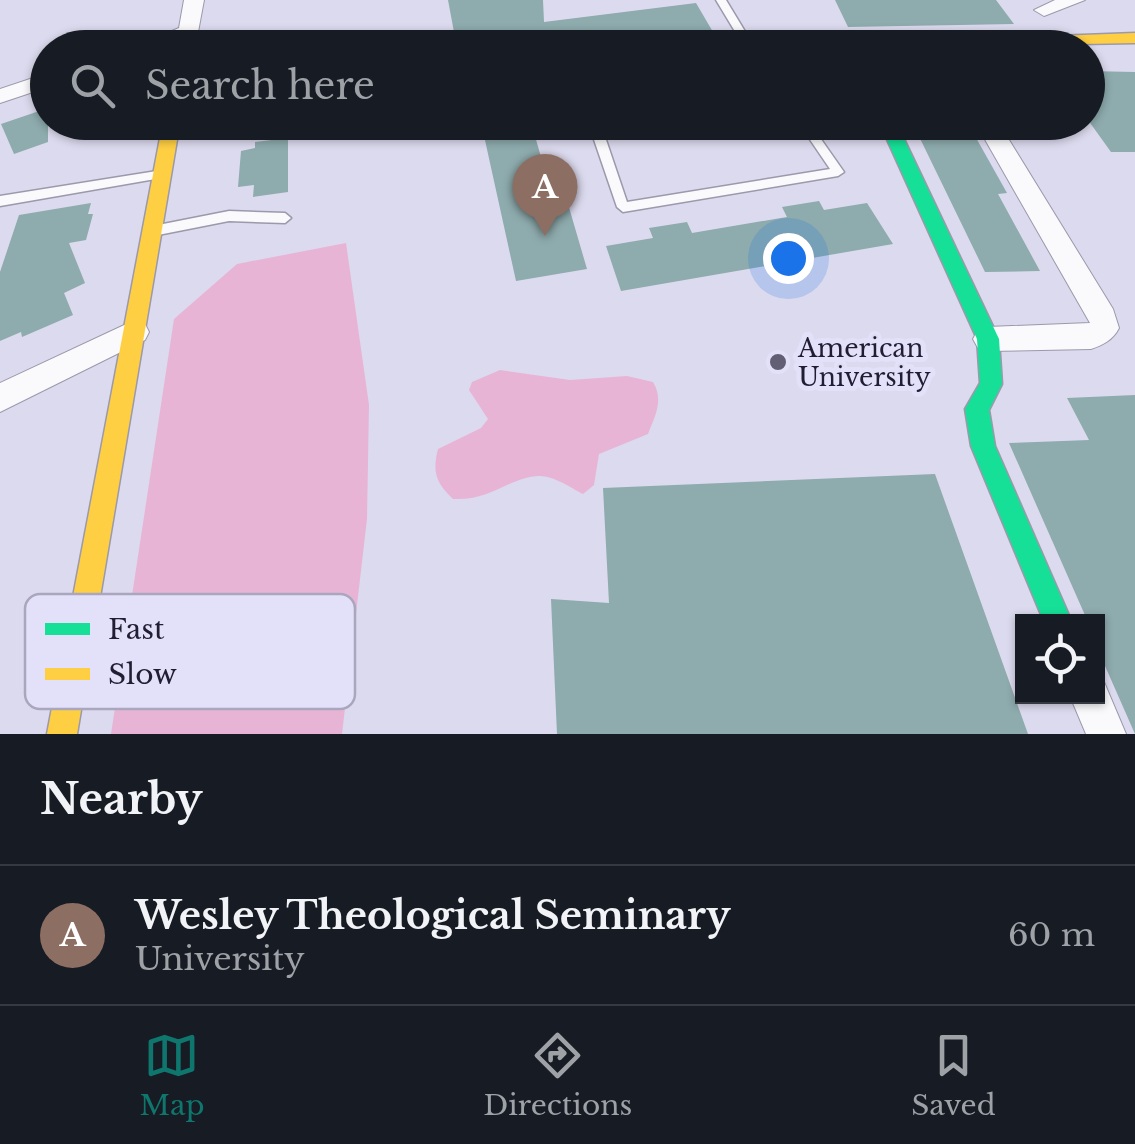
<!DOCTYPE html>
<style>
:root{--surface:#171b24;--page:#20242c;--text:#f1f3f6;--muted:#9ea1a6;--line:#363941;--accent:#0f766e}
body{margin:0;font-family:"Libre Baskerville",serif;background:var(--page);color:var(--text)}
.controls{position:absolute;right:30px;bottom:30px;display:grid;overflow:hidden;border-radius:0px;box-shadow:0 2px 8px #0004}
.controls button{width:90px;height:90px;display:grid;place-items:center;padding:0;border:0;border-bottom:2px solid var(--line);background:var(--surface);color:var(--text);font:50px sans-serif}
.you{position:absolute;left:788px;top:258px;width:35px;height:35px;margin:-25px;border:8px solid #fff;border-radius:50%;background:#1a73e8;box-shadow:0 0 0 15px #1a73e833}
.badge{display:grid;place-items:center;width:65px;height:65px;border-radius:50%;background:var(--accent);color:#fff;font-size:32px;font-weight:700}
.pin{position:absolute;translate:-50% -82px;filter:drop-shadow(0 2px 5px #0008)}
.pin::after{content:'';position:absolute;top:52px;width:35px;height:30px;background:inherit;clip-path:polygon(0 0,100% 0,50% 100%)}
.list{margin:0;padding:0;list-style:none}
h2{display:flex;justify-content:space-between;align-items:center;height:130px;margin:0;padding:0 40px;font-size:42px}
h2 small{font-size:32px;font-weight:400;color:var(--muted)}
.list li{display:grid;grid-template-columns:65px 1fr auto;gap:30px;align-items:center;box-sizing:border-box;height:140px;padding:0 40px;border-top:2px solid var(--line)}
.list b{display:block;font-size:38px;white-space:nowrap}
.list p{margin:0;font-size:32px;white-space:nowrap;color:var(--muted)}
.list em{font-size:32px;font-style:normal;color:var(--muted)}
.icon{flex:none;width:55px;height:55px;fill:none;stroke:currentColor;stroke-width:2;stroke-linecap:round;stroke-linejoin:round}
.map{position:relative;flex:none;width:1135px;height:734px;overflow:hidden}
.search{position:absolute;background:var(--surface);box-shadow:0 2px 8px #0004;left:30px;right:30px;top:30px;height:110px;display:flex;align-items:center;gap:25px;box-sizing:border-box;padding:0 35px;border-radius:55px;color:var(--muted);font-size:38px}
.sheet{height:270px;background:var(--surface)}
nav{display:flex;justify-content:space-around;align-items:center;box-sizing:border-box;height:140px;border-top:2px solid var(--line);background:var(--surface);font-size:28px;color:var(--muted)}
nav a{display:grid;justify-items:center;gap:5px}
nav .on{color:var(--accent)}
.map>svg:first-child{display:block}
.green{fill:#e8b4d5}
.building{fill:#8eabad}
.lines{fill:none;stroke-linecap:round;stroke-linejoin:round}
.lane-casing{stroke:#9b99ab;stroke-width:3}
.street-casing{stroke:#9b99ab;stroke-width:2}
.fast-casing{stroke:#9b99ab;stroke-width:3}
.slow-casing{stroke:#9b99ab;stroke-width:3}
.lane{fill:#faf9fc;fill-rule:evenodd}
.street{fill:#faf9fc;fill-rule:evenodd}
.fast{fill:#16e098;fill-rule:evenodd}
.slow{fill:#ffcf43;fill-rule:evenodd}
.poi-dot{fill:#625f74;stroke:#e3e1f9;stroke-width:4}
.labels{text-anchor:middle;dominant-baseline:central;stroke-width:10;stroke-linejoin:round;paint-order:stroke}
.poi-label{font-size:25px;fill:#211d33;stroke:#e3e1f9;text-anchor:start}
.key{fill:#e3e1f9;stroke:#a9a6be;stroke-width:2.5}
.key-label{font-size:28px;fill:#211d33}
</style>
<div class="map">
<svg width="1135" height="734" viewBox="0 0 1135 734">
<rect width="100%" height="100%" fill="#dcdaee"/>
<path class="green" d="M346,243L369,405L367,519L342,734H111L174,319L237,264Z
M500,370L570,380L627,376L653,382C664,400 655,416 648,434L599,454L594,485L583,494C571,488 553,475 538,476C508,478 491,501 453,499C436,483 432,472 438,449L481,428L488,419L469,390L472,382Z"/>
<path class="building" d="M448,0H543L544,22L696,3L713,32L595,48H457Z
M835,0H996L1014,24L848,27Z
M1088,71L1135,72V152H1111L1088,120Z
M48,108V142L14,154L1,124Z
M481,122H531L555,206L568,204L587,269L516,281Z
M912,122H958L965,136H975L1007,193L998,194L1040,271L985,272Z
M288,138V192L253,197L254,185L238,187L241,151L255,148V142Z
M819,201L824,210L867,203L893,244L621,291L606,246L653,238L649,228L687,222L692,233L787,217L782,207Z
M91,203L88,214H93L86,240L69,243L85,283L64,293L73,315L22,337L21,332L0,341V272L19,215Z
M1135,395V734L1098,650V622H1088L1009,443L1089,440L1067,398Z
M935,474L1028,734H557L551,599L609,603L603,488Z"/>
<g class="lines">
<defs>
<path id="lane" d="M716,0H726L755,48H745Z
M288,32L343,48C322,48 305,39 286,38C252,37 214,53 181,46L186,43Z
M588,122H600L627,202L830,169L798,122H809L844,172L838,176L623,212L617,207Z
M163,170L167,171V177L0,206V196Z
M229,211L285,213L291,218L285,223L229,221L153,236L146,231L153,226Z"/>
<path id="street" d="M184,0H204L195,48H175L176,43L163,48H132L179,28Z
M1055,0H1085L1044,16L1034,10Z
M48,73V87L0,103V89Z
M975,122H998L1113,309L1119,328C1113,340 1103,345 1091,349L988,351L978,348L973,339L978,330L988,327L1090,323Z
M135,320L145,324L149,332L145,340L0,412V383Z
M1098,679L1104,682L1126,734H1086L1070,696H1098Z"/>
<path id="fast" d="M879,122H896L999,339L1002,384L989,410L995,446L1072,622H1044L971,446L965,409L980,383L977,339Z"/>
<path id="slow" d="M1135,33V43L869,48L876,43Z
M163,122H180L77,734H47Z"/>
</defs>
<use href="#lane" class="lane-casing"/>
<use href="#street" class="street-casing"/>
<use href="#fast" class="fast-casing"/>
<use href="#slow" class="slow-casing"/>
<use href="#lane" class="lane"/>
<use href="#street" class="street"/>
<use href="#fast" class="fast"/>
<use href="#slow" class="slow"/>
</g>
<circle class="poi-dot" cx="778" cy="362" r="10"/>
<g class="labels">
<g class="poi-label">
<text x="798" y="348">American<tspan x="798" dy="29">University</tspan></text>
</g>
</g>
<rect x="25" y="594" width="330" height="115" rx="15" class="key"/>
<rect x="45" y="623" width="45" height="12" fill="#16e098"/>
<rect x="45" y="668" width="45" height="12" fill="#ffcf43"/>
<g class="key-label">
<text x="108" y="639">Fast</text>
<text x="108" y="684">Slow</text>
</g>
</svg>
<div class="controls">
<button><svg class="icon" aria-label="locate" viewBox="0 0 24 24"><circle cx="12" cy="12" r="6"/><path d="M12 2v4M12 18v4M2 12h4M18 12h4"/></svg></button>
</div>
<div class="you"></div>
<div class="pin badge" style="left:545px;top:236px;background:#8d6e63">A</div>
<div class="search"><svg class="icon" aria-label="search" viewBox="0 0 24 24"><circle cx="10" cy="10" r="6"/><path d="M15 15l6 6"/></svg>Search here</div>
</div>
<section class="sheet">
<h2>Nearby<small></small></h2>
<ul class="list">
<li><span class="badge" style="background:#8d6e63">A</span><div><b>Wesley Theological Seminary</b><p>University</p></div><em>60 m</em></li>
</ul>
</section>
<nav>
<a class="on"><svg class="icon" aria-label="map" viewBox="0 0 24 24"><path d="M3 6l6-2 6 2 6-2v14l-6 2-6-2-6 2zM9 4v14M15 6v14"/></svg>Map</a>
<a><svg class="icon" aria-label="directions" viewBox="0 0 24 24"><path d="M12 3l9 9-9 9-9-9zM9 14v-3h6M13 9l2 2-2 2"/></svg>Directions</a>
<a><svg class="icon" aria-label="saved" viewBox="0 0 24 24"><path d="M7 4h10v16l-5-4-5 4z"/></svg>Saved</a>
</nav>
